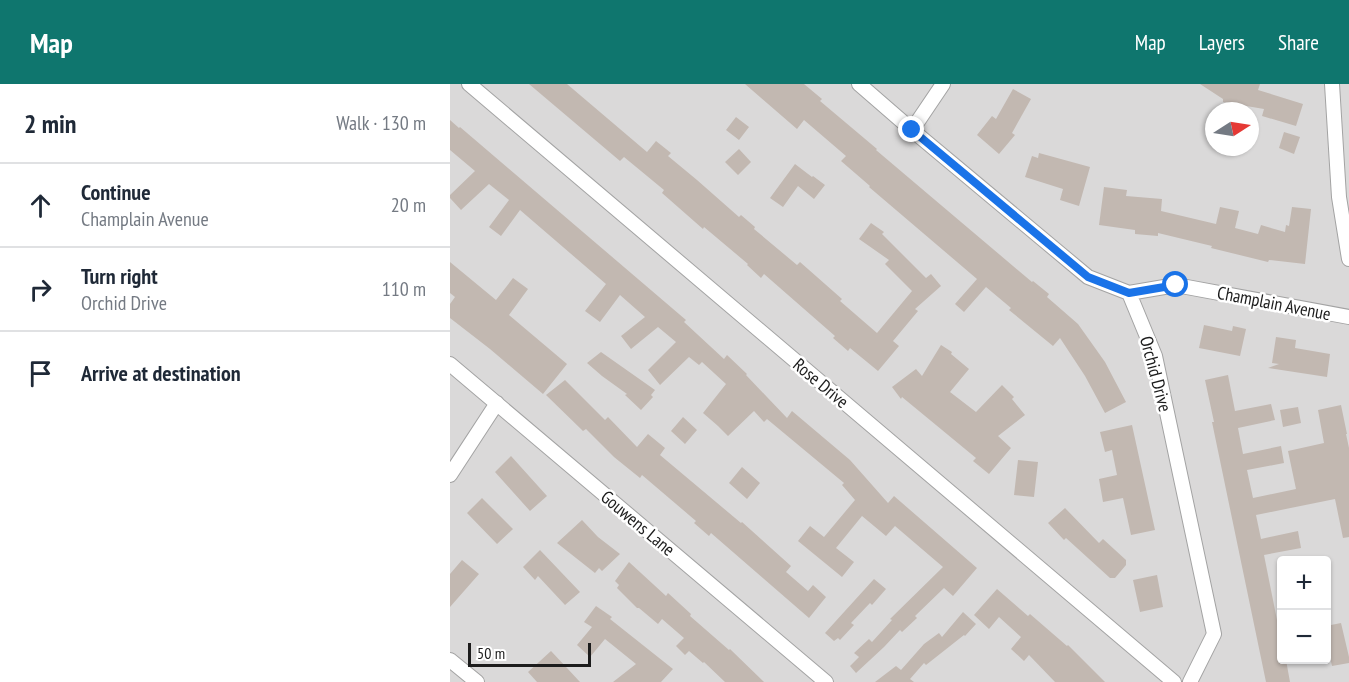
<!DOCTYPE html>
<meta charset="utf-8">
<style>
:root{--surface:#fff;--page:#f6f6f7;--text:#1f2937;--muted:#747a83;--line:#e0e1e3;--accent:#0f766e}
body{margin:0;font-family:"PT Sans Narrow",sans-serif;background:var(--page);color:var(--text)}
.controls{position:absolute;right:18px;bottom:18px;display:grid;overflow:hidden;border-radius:6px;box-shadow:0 2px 4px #0004}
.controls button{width:54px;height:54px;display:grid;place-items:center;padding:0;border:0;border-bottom:2px solid var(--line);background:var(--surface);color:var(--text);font:30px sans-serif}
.compass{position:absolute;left:755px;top:18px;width:54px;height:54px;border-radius:50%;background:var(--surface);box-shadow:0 2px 4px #0004;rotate:78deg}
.scale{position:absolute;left:18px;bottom:15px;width:123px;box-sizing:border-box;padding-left:6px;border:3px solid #1c1c1c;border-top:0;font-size:16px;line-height:21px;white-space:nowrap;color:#1c1c1c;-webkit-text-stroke:4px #fff;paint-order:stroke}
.stop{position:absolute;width:18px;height:18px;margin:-14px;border:4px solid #1a73e8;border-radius:50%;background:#fff}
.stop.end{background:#1a73e8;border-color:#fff;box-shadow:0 2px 6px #0008}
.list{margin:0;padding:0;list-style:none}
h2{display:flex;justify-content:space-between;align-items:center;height:78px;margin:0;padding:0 24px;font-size:26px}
h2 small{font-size:20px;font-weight:400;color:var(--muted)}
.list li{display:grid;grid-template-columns:39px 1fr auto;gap:18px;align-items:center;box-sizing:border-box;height:84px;padding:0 24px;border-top:2px solid var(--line)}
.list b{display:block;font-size:22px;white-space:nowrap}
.list p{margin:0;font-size:20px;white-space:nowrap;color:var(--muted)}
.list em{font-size:20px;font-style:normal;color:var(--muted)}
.icon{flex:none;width:33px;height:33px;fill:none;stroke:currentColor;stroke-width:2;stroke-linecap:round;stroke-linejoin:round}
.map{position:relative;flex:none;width:899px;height:598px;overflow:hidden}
header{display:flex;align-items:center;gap:36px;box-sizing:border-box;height:84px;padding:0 30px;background:var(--accent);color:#fff}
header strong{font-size:28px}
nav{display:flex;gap:33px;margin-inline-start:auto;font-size:21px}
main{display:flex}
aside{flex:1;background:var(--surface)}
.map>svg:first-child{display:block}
.residential{fill:#dad9d9;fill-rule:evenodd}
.building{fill:#c2b8b1}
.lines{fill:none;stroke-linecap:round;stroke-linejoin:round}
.minor-casing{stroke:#a3a3a3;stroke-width:16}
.minor{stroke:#fff;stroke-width:14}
.route{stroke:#1a73e8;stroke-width:8}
.labels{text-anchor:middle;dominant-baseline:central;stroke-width:5;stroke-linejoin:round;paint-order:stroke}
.street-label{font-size:18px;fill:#1c1c1c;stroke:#fff}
</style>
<header>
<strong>Map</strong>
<nav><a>Map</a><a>Layers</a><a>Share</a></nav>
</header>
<main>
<aside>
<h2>2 min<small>Walk · 130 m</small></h2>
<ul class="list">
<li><svg class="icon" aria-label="ahead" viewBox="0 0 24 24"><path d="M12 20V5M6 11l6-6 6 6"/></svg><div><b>Continue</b><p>Champlain Avenue</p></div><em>20 m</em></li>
<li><svg class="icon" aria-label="right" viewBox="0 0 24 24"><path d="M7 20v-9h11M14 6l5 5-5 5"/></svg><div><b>Turn right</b><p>Orchid Drive</p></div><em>110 m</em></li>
<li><svg class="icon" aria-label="arrive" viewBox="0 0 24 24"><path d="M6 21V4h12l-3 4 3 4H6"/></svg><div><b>Arrive at destination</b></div></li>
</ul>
</aside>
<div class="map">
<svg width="899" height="598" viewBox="0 0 899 598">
<rect width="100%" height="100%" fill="#ede9e1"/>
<path class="residential" d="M0,0H899V598H0ZM764,27H800V63H764ZM832,476H876V576H832Z"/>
<path class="building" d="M79,0H117L197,68L206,57L221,69L218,72L247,96L289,133L291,131L305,143L304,145L347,181L350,178L392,215L390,217L427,249L462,207L435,180L439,176L409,155L421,139L434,148L432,150L476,194L481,190L491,202L465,225L468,227L443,257L449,262L428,287L400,264L398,267L383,254L385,252L314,190L311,194L297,181L298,180L254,143L253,145L212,109L214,106L174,73L170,77Z
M295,0H354L372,15L370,17L427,65L426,66L511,138L582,198L583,197L599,210L597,213L628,240L655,278L676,318L655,329L635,292L610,254L603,262L559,226L561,224L536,203L514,228L505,220L527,195L419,103L420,102L391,77L396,72L354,36L347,45Z
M750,0H810L808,6L853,20L846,42L812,32L814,25L773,18V15Z
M563,5L581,15L562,49L565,51L549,70L527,51L542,32L546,35Z
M286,33L299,43L289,56L276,46Z
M0,36L9,44L10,43L236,236L234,238L274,275L277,271L297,290L296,291L337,334L342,327L400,376L438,419L444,412L527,484L503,512L494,504L465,532L467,534L452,548L450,546L434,563L406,589L400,582L409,573L404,569L419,555L422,558L442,536L440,535L493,483L445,442L436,452L412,432L386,464L404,478L392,493L348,457L360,442L374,453L405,416L392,401L394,399L317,335L314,338L304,327L278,352L268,342L253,329L276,300L252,278L249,281L239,273L210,301L198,286L226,258L208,243L181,265L171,252L195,233L170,211L150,238L135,227L156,200L70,126L51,152L39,143L59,116L39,100L11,126L0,114V111L25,87L0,66Z
M834,48L850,53L844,70L829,64Z
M289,65L301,78L288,91L275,78Z
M589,69L640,83L629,122L610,116L613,105L575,93L582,72L588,74Z
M345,80L362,93L363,92L375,101L364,115L348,102L333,123L320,114Z
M654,103L677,106L676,112L712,115L711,127L766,140L770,123L789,127L785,144L808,150L811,141L835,148L836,141L839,142L842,123L861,125L855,180L819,176L818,178L761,164L762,162L708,149V152L685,150V146L649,141Z
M0,178L46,216L63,194L78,205L59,231L117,280L93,310L40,265L0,234V220L5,213L0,209Z
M754,241L782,247L783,242L796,245L790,272L749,264Z
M826,253L846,256L845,264L880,270L877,293L818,284L829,280L822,279Z
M491,261L502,268L501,270L519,285L500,308L526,328L552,301L564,313L562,315L575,331L548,352L561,364L539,390L523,377L526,374L452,313L451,315L442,303L466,285L472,292Z
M151,268L205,306L201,311L203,313L191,326L175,311L177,310L152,292L137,279Z
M778,291L785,327L821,320L825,336L788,344L793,370L831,362L834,379L797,386L803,414L846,405L838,367L874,359L868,326L891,321L897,350H896L899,364V453L893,454L885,415L806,431L811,455L848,447L851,464L814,471L831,556V576H836L840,598H816L762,338H764L755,296Z
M115,296L155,336L158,333L187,363L198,350L215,364L210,371L291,439L292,438L341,482L336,488L358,507L363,501L376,513L359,534L261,449L259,452L244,439L246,437L192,391L190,394L164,373L136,345L133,347L96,311Z
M848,323L851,339L833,343L830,326Z
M233,333L247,346L235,360L221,347Z
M682,341L705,446L681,451L673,414L653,418L649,395L667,391L662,366L655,368L650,348Z
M61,372L97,412L80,427L45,388Z
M568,376L588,378L584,413L564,411Z
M292,383L310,399L297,415L279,399Z
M32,414L63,445L47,460L17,429Z
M615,424L649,459L653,455L676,476V481L665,494H660L616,454L614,456L598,439Z
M132,436L148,453L170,470L152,487L149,484L145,489L107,459Z
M90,466L130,508L115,521L88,492L85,496L73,483Z
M12,476L29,490L0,523V490Z
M179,478L216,512L218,509L241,530L240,532L279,566L280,565L314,598H275L254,578L253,579L239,567L235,571L226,562L234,554L212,535L208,540L189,524H187L167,504L169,501L165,497Z
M707,491L713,523L690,528L683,496Z
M424,495L436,505L422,521L420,519L401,539L404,541L390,556L388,554L384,557L375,549Z
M547,505L578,532L580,530L617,562L618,561L655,598H605L579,571L574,577L561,565L571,553L549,533L539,545L524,531Z
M146,522L162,533L160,535L223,585L211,598H163L186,580L155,555L140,573L127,561L142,543L134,538Z
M513,528L526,540L515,552L514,551L476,581L474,579L460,595L464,598H425L446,582L451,586L474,560L489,549L492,553Z
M891,539L899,573V579L882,582L876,555V542Z
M101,567L117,584L130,598H87L78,588Z"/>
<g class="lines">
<defs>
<path id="minor" d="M19,0L724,598
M409,0L462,46L638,193L679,209L705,272L764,550L740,598
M882,0L889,113L899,175
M462,46L493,0
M679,209L726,201L899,233
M0,280L376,598
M0,391L47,319
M0,576L27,598"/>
</defs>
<use href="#minor" class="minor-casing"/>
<use href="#minor" class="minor"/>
</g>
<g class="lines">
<path class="route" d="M462,46L638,193L679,209L726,201"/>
</g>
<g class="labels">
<g class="street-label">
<text transform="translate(824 219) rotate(11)">Champlain Avenue</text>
<text transform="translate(706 290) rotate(75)">Orchid Drive</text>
<text transform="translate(371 299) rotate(40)">Rose Drive</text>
<text transform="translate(188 439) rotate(40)">Gouwens Lane</text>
</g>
</g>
</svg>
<div class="controls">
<button>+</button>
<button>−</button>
</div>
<svg class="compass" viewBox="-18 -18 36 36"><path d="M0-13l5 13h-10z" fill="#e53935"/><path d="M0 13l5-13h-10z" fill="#747a83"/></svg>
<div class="scale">50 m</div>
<div class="stop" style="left:726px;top:201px"></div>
<div class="stop end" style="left:462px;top:46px"></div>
</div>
</main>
